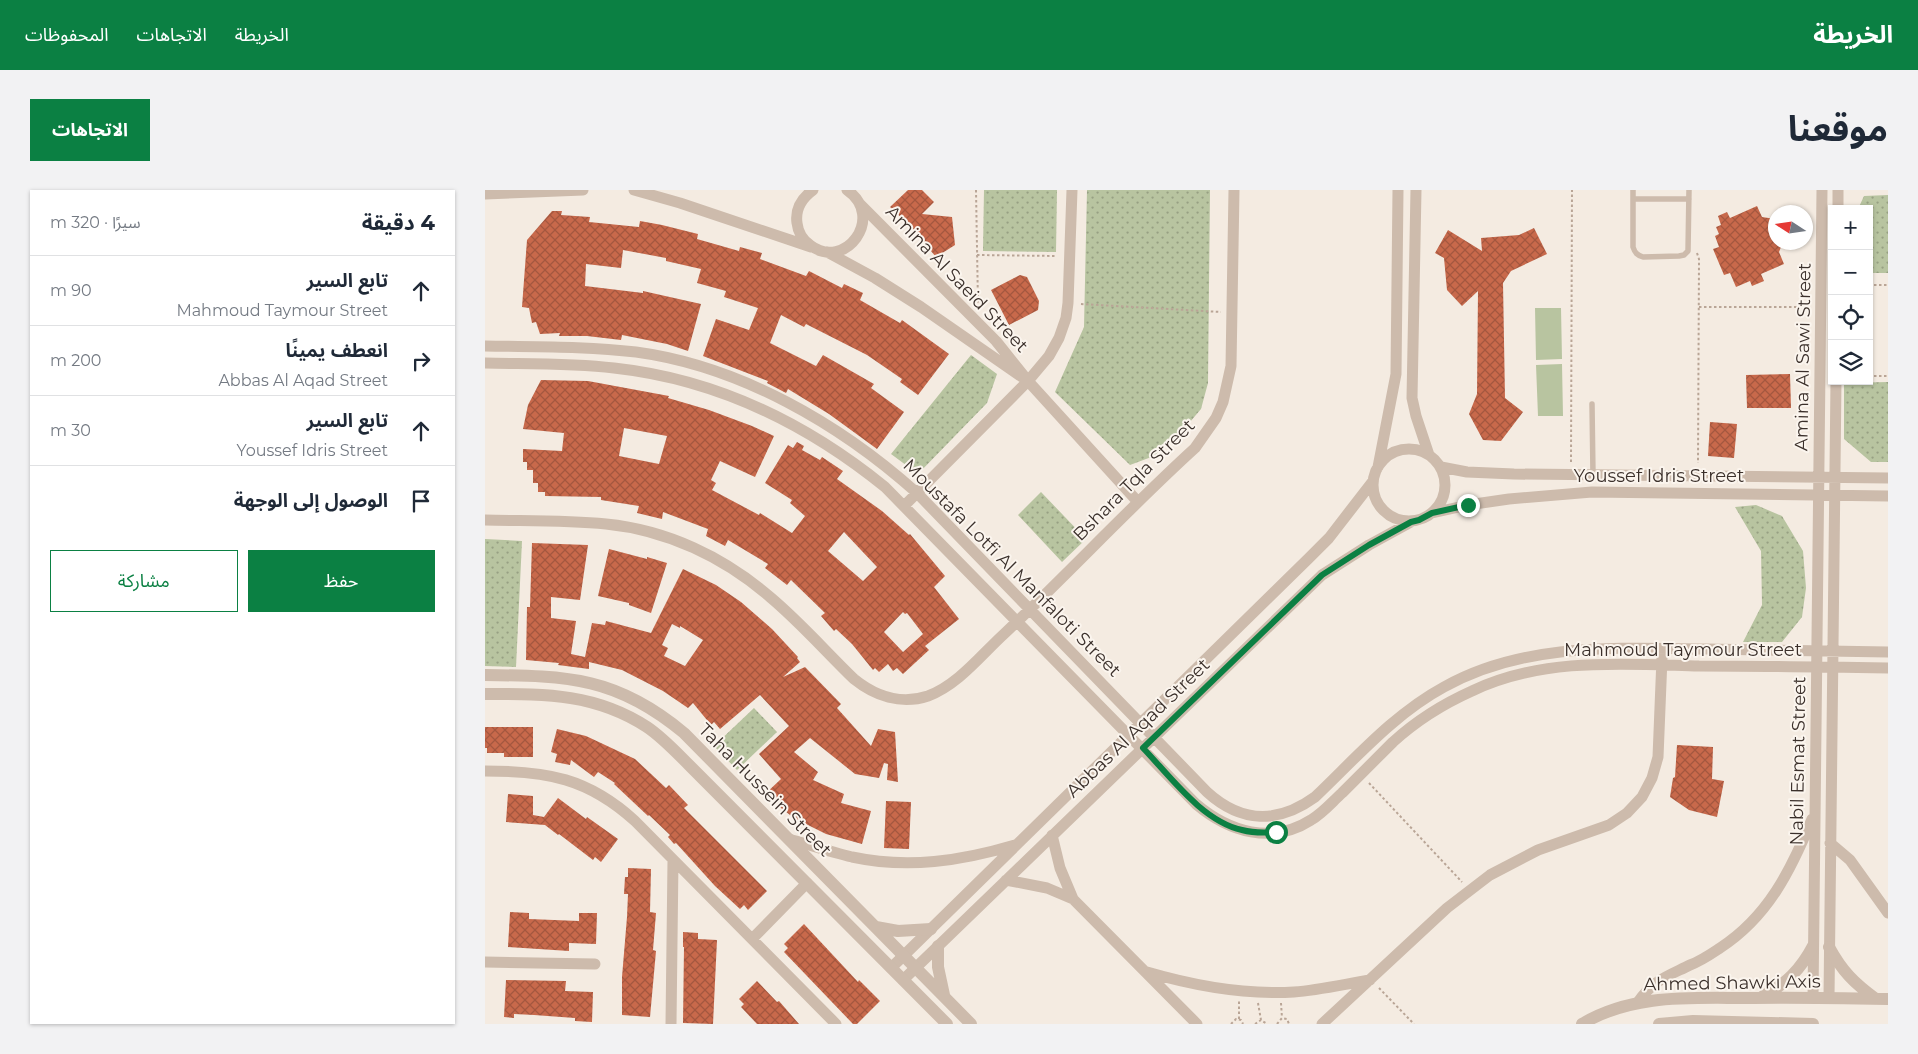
<!DOCTYPE html>
<html lang="ar">
<meta charset="utf-8">
<style>
:root{--surface:#fff;--page:#f2f2f3;--text:#1f2937;--muted:#747a83;--line:#e0e1e3;--accent:#0b8043}
body{margin:0;font-family:Montserrat,"Noto Sans Arabic",sans-serif;background:var(--page);color:var(--text);direction:rtl}
.controls{position:absolute;right:15px;top:15px;display:grid;overflow:hidden;border-radius:0px;box-shadow:0 1px 4px #0004}
.controls button{width:45px;height:45px;display:grid;place-items:center;padding:0;border:0;border-bottom:1px solid var(--line);background:var(--surface);color:var(--text);font:25px sans-serif}
.compass{position:absolute;left:1283px;top:15px;width:45px;height:45px;border-radius:50%;background:var(--surface);box-shadow:0 1px 4px #0004;rotate:282deg}
.stop{position:absolute;width:15px;height:15px;margin:-11px;border:4px solid #0b8043;border-radius:50%;background:#fff}
.stop.end{background:#0b8043;border-color:#fff;box-shadow:0 1px 5px #0008}
.list{margin:0;padding:0;list-style:none}
h2{display:flex;justify-content:space-between;align-items:center;height:65px;margin:0;padding:0 20px;font-size:21px}
h2 small{font-size:16px;font-weight:400;color:var(--muted)}
.list li{display:grid;grid-template-columns:32px 1fr auto;gap:15px;align-items:center;box-sizing:border-box;height:70px;padding:0 20px;border-top:1px solid var(--line)}
.list b{display:block;font-size:19px;white-space:nowrap}
.list p{margin:0;font-size:16px;white-space:nowrap;color:var(--muted)}
.list em{font-size:16px;font-style:normal;color:var(--muted)}
.actions{display:flex;gap:10px;padding:15px 20px}
.actions a{flex:1;padding:11px 0;border:1px solid var(--accent);border-radius:0px;text-align:center;font-size:18px;color:var(--accent)}
.actions .main{background:var(--accent);color:#fff}
.icon{flex:none;width:28px;height:28px;fill:none;stroke:currentColor;stroke-width:2;stroke-linecap:round;stroke-linejoin:round}
.map{position:relative;flex:none;width:1403px;height:834px;overflow:hidden;direction:ltr;border-radius:0px}
header{display:flex;align-items:center;gap:30px;box-sizing:border-box;height:70px;padding:0 25px;background:var(--accent);color:#fff}
header strong{font-size:24px}
nav{display:flex;gap:28px;margin-inline-start:auto;font-size:18px}
.intro{display:flex;align-items:center;justify-content:space-between;box-sizing:border-box;height:120px;padding:0 30px}
h1{margin:0;font-size:35px}
.button{padding:12px 22px;border-radius:0px;background:var(--accent);color:#fff;font-size:18px;font-weight:700}
main{display:flex;gap:30px;padding:0 30px}
aside{flex:1;background:var(--surface);border-radius:0px;box-shadow:0 1px 4px #0004}
.map>svg:first-child{display:block}
.grass{fill:url(#grass-dots)}
.garden{fill:#b8c4a0}
.building{fill:url(#building-cross-hatch);fill-rule:evenodd}
.lines{fill:none;stroke-linecap:round;stroke-linejoin:round}
.path{stroke:#b9a596;stroke-width:2;stroke-dasharray:2.5 2.5;stroke-linecap:butt}
.service{stroke:#cdbbac;stroke-width:5.5}
.minor{stroke:#cdbbac;stroke-width:11}
.tertiary{stroke:#cdbbac;stroke-width:12}
.route{stroke:#0b8043;stroke-width:6}
.labels{text-anchor:middle;dominant-baseline:central;stroke-width:4;stroke-linejoin:round;paint-order:stroke}
.street-label{font-size:18px;fill:#3b302b;stroke:#fbf5ee}
</style>
<header>
<strong>الخريطة</strong>
<nav><a>الخريطة</a><a>الاتجاهات</a><a>المحفوظات</a></nav>
</header>
<div class="intro"><h1>موقعنا</h1><a class="button">الاتجاهات</a></div>
<main>
<div class="map">
<svg width="1403" height="834" viewBox="0 0 1403 834">
<defs>
<pattern id="grass-dots" width="8" height="8" patternUnits="userSpaceOnUse" patternTransform="scale(1.25)"><rect width="8" height="8" fill="#b8c4a0"/><path d="M2 2h.1M6 6h.1" fill="none" stroke="#97a083" stroke-width="1.8" stroke-linecap="round"/></pattern>
<pattern id="building-cross-hatch" width="8" height="8" patternUnits="userSpaceOnUse" patternTransform="scale(1.25)"><rect width="8" height="8" fill="#c8694b"/><path d="M0 0l8 8M0 8l8-8" fill="none" stroke="#a4573f"/></pattern>
</defs>
<rect width="100%" height="100%" fill="#f4ebe1"/>
<path class="grass" d="M499,0H572L571,62L498,61Z
M602,0H725L723,193L716,219L699,239L669,266L645,275L570,202L599,137Z
M1403,5V83H1384V19H1373L1379,6Z
M486,165L512,184L502,213L433,284L406,264Z
M1403,192V272H1386L1359,249V193Z
M556,302L601,349L577,372L533,325Z
M1271,315L1297,326L1318,361L1321,398L1317,427L1297,452H1258L1277,415L1276,361L1250,317Z
M0,349L37,351L31,477L0,476Z
M269,518L292,542L252,580L229,556Z"/>
<path class="garden" d="M1050,118H1076L1077,169L1051,170Z
M1077,174L1078,226H1053L1051,175Z"/>
<path class="building" d="M423,0H437L449,12L437,24L467,27L470,55L451,67L425,36L405,17Z
M1272,16L1277,27L1290,29V52H1298L1294,62L1299,74L1276,84L1279,91L1267,96L1265,91L1251,97L1245,83L1239,85L1228,59L1234,57L1230,46L1234,44L1231,37L1236,35L1233,26L1242,22L1245,28Z
M67,21H77L76,25L105,27L104,32L154,37L155,31L177,35L213,44L212,49L254,61L255,57L277,63L275,69L321,86L324,81L357,98L359,94L378,103L375,110L415,133L417,130L464,164L433,205L415,192L417,189L382,165L321,134L319,137L296,125L285,153L331,176L338,165L389,194L386,198L419,222L392,259L344,224L303,199L301,203L282,193L283,191L218,166L231,129L264,140L273,118L239,107L241,101L212,93L216,79L181,71V68L138,60L136,78L101,74L100,96L158,103V101L216,114L203,161L182,154L137,145L136,150L102,146H74L75,143L55,144L51,132L47,133L44,118L37,117L42,50Z
M1049,38L1062,64L1026,81L1018,93L1020,208L1038,222L1016,251L998,250L984,224L992,204L993,101L977,116L962,100L959,68L950,63L963,40L997,61L996,48L1034,45Z
M535,85L542,87L554,111L553,120L524,135L506,100Z
M1305,184L1306,218H1262L1261,185Z
M56,190L103,191L184,206L183,208L224,220L267,236L289,246L270,287L235,271L226,290L231,293L227,300L274,325L275,323L307,343L320,326L305,313L307,310L280,293L303,255L308,258L312,252L319,256L317,260L335,270L337,267L358,281L352,289L397,321L424,345L425,344L460,386L449,397L474,429L440,456L444,460L418,484L412,478L408,481L403,474L394,482L390,478L388,480L367,454L351,439L349,441L336,426L340,423L306,390L302,395L280,378L283,374L243,350L240,356L221,346L223,339L178,322L177,329L152,323L154,316L116,310V307L60,306V302H53V293H48V280H42V272H38V259L77,261L79,243L38,239L43,215ZM139,238L182,246L174,274L134,266ZM359,342L392,377L378,391L343,361ZM418,422L420,424L422,423L438,444L418,462L399,442Z
M1225,232L1252,234L1249,268L1223,266Z
M47,353L103,355L95,410L66,407V428L91,431L86,464L100,467L107,433L120,435L121,431L166,443L198,379L231,395L256,412L287,439L313,467L312,468L315,472L298,487L320,477L356,514L352,518L386,556L393,539L410,542L413,592L402,590L403,574L399,573L394,588L370,584L325,548L309,562L333,582L328,590L359,604L356,613L386,621L377,654L341,644L309,628L279,605L296,589L274,564L304,536L275,505L235,539L229,532L226,535L208,513L203,518L178,501L137,480L104,472V479L73,475L74,473L41,470L42,417H45ZM187,434L195,438V436L218,450L200,476L179,466L183,458L177,455Z
M124,359L162,369V367L182,373L166,423L144,415V413L113,406Z
M0,537H48V567H19V563H2V558H0Z
M72,539L101,546L150,569L181,598L184,595L203,615L199,618L282,701L263,720L259,715L255,719L230,696L191,653L189,654L183,647L185,645L164,625L163,626L129,594L130,593L113,582L109,587L86,570L85,575L70,572L72,564L66,562Z
M1192,555L1228,557L1227,589L1239,591L1232,627L1204,620L1185,607L1188,588L1190,587Z
M23,604L48,606V625L59,627L73,608L101,629L102,627L133,649L116,672L110,667L108,670L74,644L73,645L60,635L21,632Z
M401,611L426,612L424,659L399,658Z
M143,678L166,679L165,722L171,723L168,760L171,761L165,827L137,825V787L142,727L143,704H139L140,687H143Z
M25,722L44,723V729L94,731V723H112L111,754L84,753V761L23,757Z
M319,734L373,792L374,790L395,811L372,834H368L299,762L303,758L299,754Z
M198,742L213,743V749L232,750L228,834L198,833L199,757H198Z
M21,790L81,791L80,801L108,802L107,832L90,831V828L49,825L29,824V828L19,827Z
M272,791L292,812L294,811L314,834H272L256,817L259,814L254,809Z"/>
<g class="lines">
<path class="path" d="M491,0L493,115
M1212,63L1214,69L1213,273
M492,65L572,66
M1384,95H1403
M596,114L736,122
M1214,117H1324
M1384,186H1403
M1086,272L1087,0
M884,593L977,692
M894,798L929,834
M773,813L776,830
M796,813L797,828
M754,829V811
M746,834L751,829L756,830L758,834
M770,834L776,830L782,834
M792,834L797,828L802,829L804,834"/>
<path class="service" d="M1148,0V57C1150,63 1152,65 1158,67L1194,66L1199,65L1203,61L1204,0
M1148,9H1204
M1107,214L1108,285"/>
<path class="minor" d="M149,0L195,13L326,57
M328,0C317,8 310,19 312,33C313,42 318,50 325,55C360,82 401,27 362,0
M931,0L927,208L931,226L944,265
M0,4L98,0
M374,13L511,151L543,191L653,312
M1353,19V0
M342,62L390,88L436,117L537,187
M0,156C50,157 101,156 151,162C255,176 355,234 432,303L722,602C756,633 793,634 830,607C870,569 909,524 959,497C1039,452 1133,458 1221,459C1282,460 1342,461 1403,462
M0,173C43,174 86,173 129,178C230,189 321,233 400,297L711,614C744,642 787,655 826,630C838,623 847,612 857,603C874,586 891,569 908,552C931,531 958,514 987,501C1058,467 1138,474 1214,476C1277,476 1340,477 1403,478
M888 295a36 36 0 1 1 72 0a36 36 0 1 1-72 0Z
M893,277L911,184L913,0
M956,277L982,282L1029,284L1403,288
M419,316L543,191L564,166L574,148L581,128L583,113L587,0
M947,323L983,315L1024,309L1107,302L1403,306
M0,330C40,331 81,330 121,334C182,340 239,367 285,407C315,432 341,462 369,489C390,506 416,515 443,506C473,495 496,465 519,444C584,383 644,318 710,258L731,228L738,212L746,176L749,0
M0,581C62,581 103,588 150,631L351,834
M567,645L575,678L588,709L712,834
M304,649C325,655 346,662 367,667C423,679 476,671 530,655
M1345,653L1365,670L1403,723
M521,690L562,698L588,709
M267,749L322,693
M0,772L110,774
M406,778L824,368L844,348L888,291
M662,782C710,796 759,805 809,802C834,800 860,794 885,790
M418,790L837,385L884,355L926,332
M1328,808L1337,0
M1344,808L1351,191
M1153,812C1168,790 1183,786 1205,775C1216,771 1226,764 1235,758C1283,727 1306,680 1327,629
M186,834L188,670
M837,834L962,718L1005,685L1053,660L1124,635L1142,623L1157,607L1167,588L1173,567L1177,468"/>
<path class="tertiary" d="M0,485C84,486 132,487 199,543L486,834
M0,504C59,504 110,503 162,537C177,547 191,562 204,575L462,834
M391,737L413,741L446,739
M453,756V777L459,805
M1344,757C1357,781 1369,793 1391,809
M1278,806C1301,794 1316,779 1328,756
M1097,834C1147,804 1204,808 1261,808C1308,807 1356,808 1403,809
M1174,834L1208,831L1328,834"/>
</g>
<g class="lines">
<path class="route" d="M791,642C780,643 768,643 757,640C717,631 685,586 658,558L837,385L884,355L926,332L934,330L947,323L983,315"/>
</g>
<g class="labels">
<g class="street-label">
<text transform="translate(472 89) rotate(46)">Amina Al Saeid Street</text>
<text transform="translate(1318 167) rotate(-89)">Amina Al Sawi Street</text>
<text x="1174" y="286">Youssef Idris Street</text>
<text transform="translate(649 290) rotate(-45)">Bshara Tqla Street</text>
<text transform="translate(527 378) rotate(45)">Moustafa Lotfi Al Manfaloti Street</text>
<text x="1198" y="460">Mahmoud Taymour Street</text>
<text transform="translate(653 538) rotate(-44)">Abbas Al Aqad Street</text>
<text transform="translate(1313 571) rotate(-89)">Nabil Esmat Street</text>
<text transform="translate(280 600) rotate(45)">Taha Hussein Street</text>
<text transform="translate(1247 793) rotate(-1)">Ahmed Shawki Axis</text>
</g>
</g>
</svg>
<div class="controls">
<button>+</button>
<button>−</button>
<button><svg class="icon" aria-label="locate" viewBox="0 0 24 24"><circle cx="12" cy="12" r="6"/><path d="M12 2v4M12 18v4M2 12h4M18 12h4"/></svg></button>
<button><svg class="icon" aria-label="layers" viewBox="0 0 24 24"><path d="M12 4l9 5-9 5-9-5zM3 14l9 5 9-5"/></svg></button>
</div>
<svg class="compass" viewBox="-18 -18 36 36"><path d="M0-13l5 13h-10z" fill="#e53935"/><path d="M0 13l5-13h-10z" fill="#747a83"/></svg>
<div class="stop" style="left:791px;top:642px"></div>
<div class="stop end" style="left:983px;top:315px"></div>
</div>
<aside>
<h2>4 دقيقة<small>سيرًا · 320 m</small></h2>
<ul class="list">
<li><svg class="icon" aria-label="ahead" viewBox="0 0 24 24"><path d="M12 20V5M6 11l6-6 6 6"/></svg><div><b>تابع السير</b><p>Mahmoud Taymour Street</p></div><em>90 m</em></li>
<li><svg class="icon" aria-label="right" viewBox="0 0 24 24"><path d="M7 20v-9h11M14 6l5 5-5 5"/></svg><div><b>انعطف يمينًا</b><p>Abbas Al Aqad Street</p></div><em>200 m</em></li>
<li><svg class="icon" aria-label="ahead" viewBox="0 0 24 24"><path d="M12 20V5M6 11l6-6 6 6"/></svg><div><b>تابع السير</b><p>Youssef Idris Street</p></div><em>30 m</em></li>
<li><svg class="icon" aria-label="arrive" viewBox="0 0 24 24"><path d="M6 21V4h12l-3 4 3 4H6"/></svg><div><b>الوصول إلى الوجهة</b></div></li>
</ul>
<div class="actions"><a class="main">حفظ</a><a>مشاركة</a></div>
</aside>
</main>
